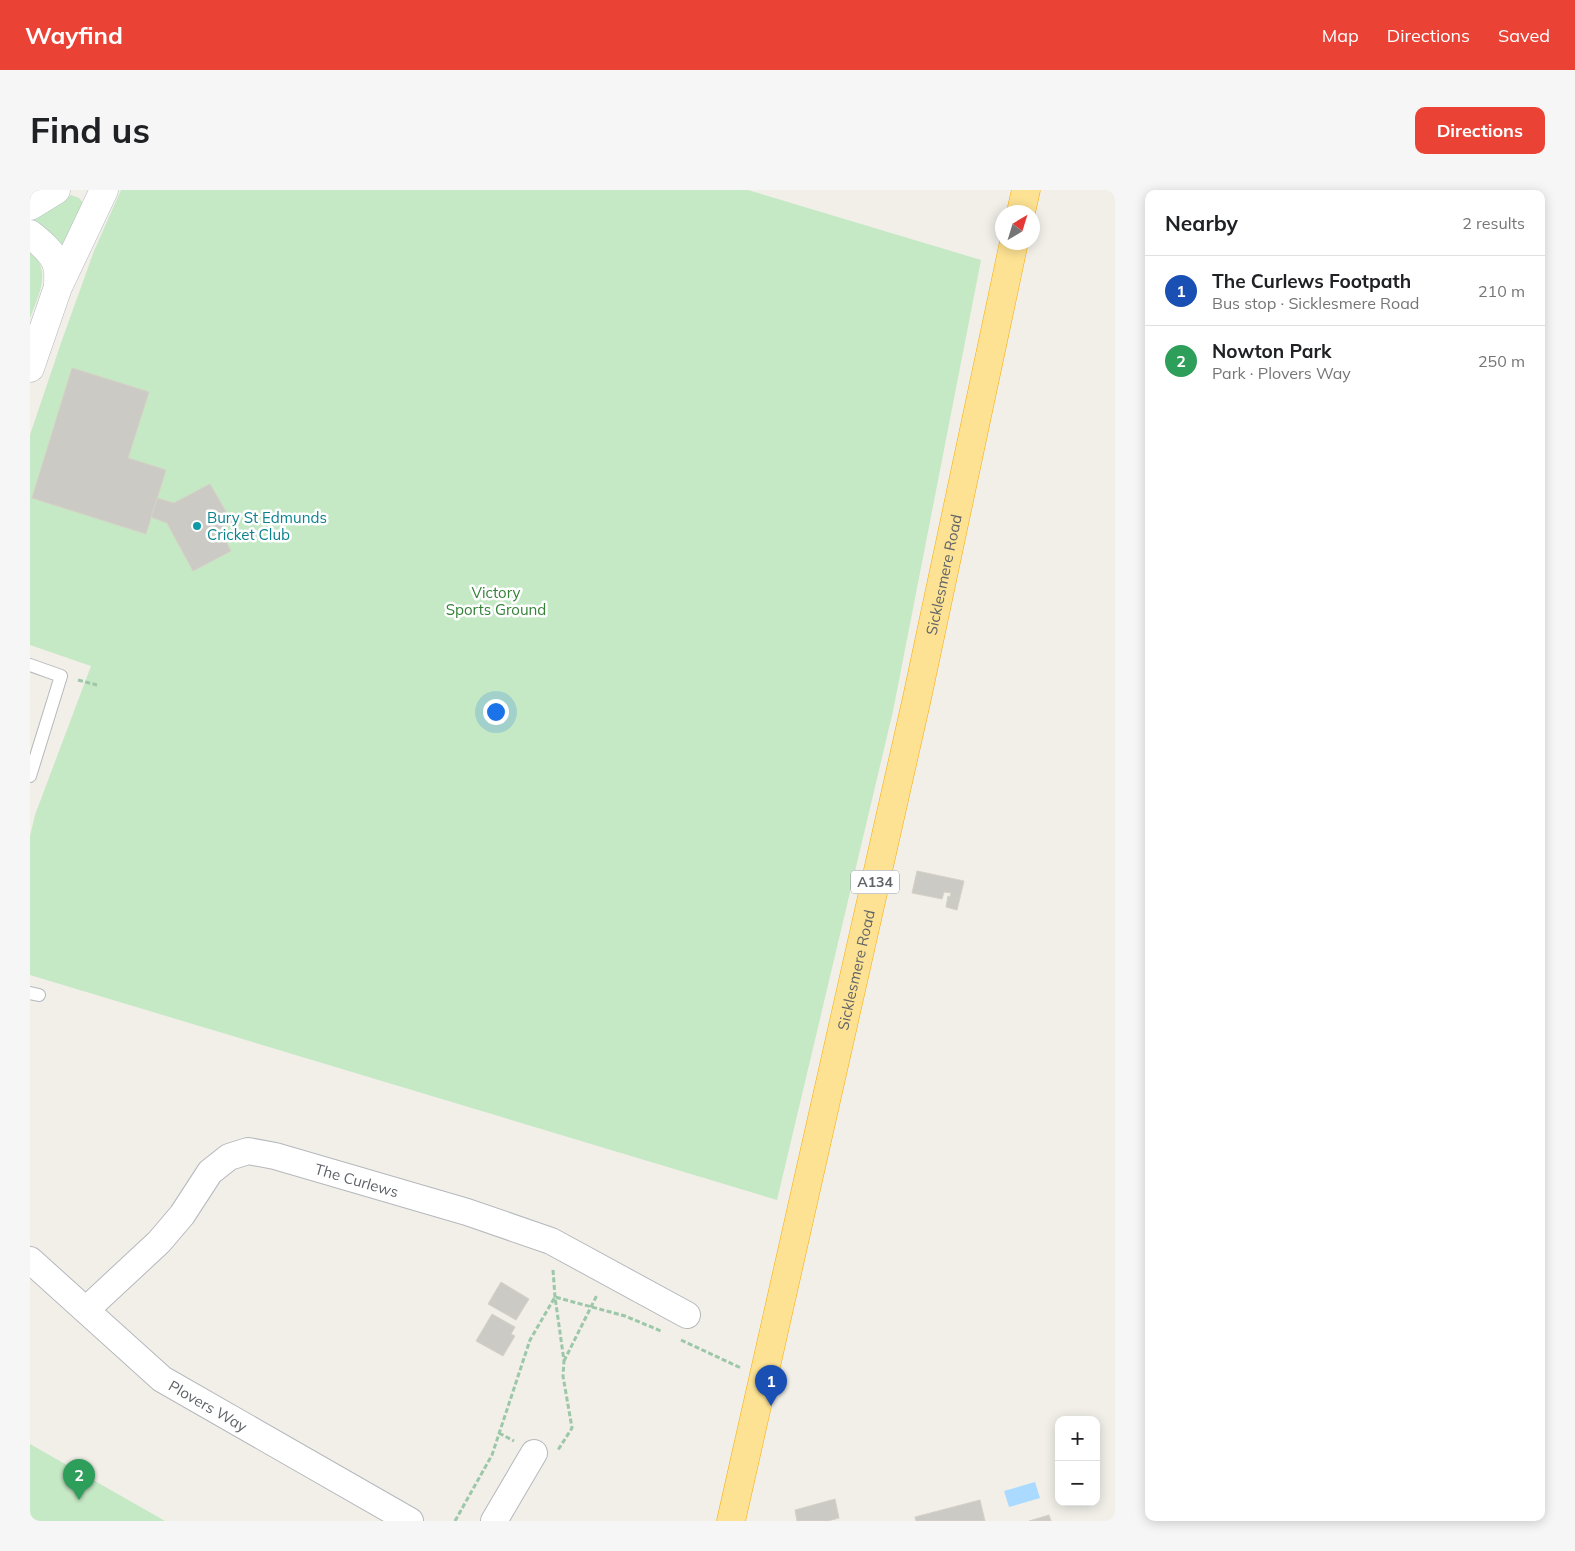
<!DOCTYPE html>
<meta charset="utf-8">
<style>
:root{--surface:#fff;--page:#f6f6f6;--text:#202124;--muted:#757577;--line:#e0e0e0;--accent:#ea4335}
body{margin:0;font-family:Mulish,sans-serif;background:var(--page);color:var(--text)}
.controls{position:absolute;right:15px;bottom:15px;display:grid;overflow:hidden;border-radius:10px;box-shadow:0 2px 12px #0003}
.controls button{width:45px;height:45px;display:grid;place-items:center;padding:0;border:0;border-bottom:1px solid var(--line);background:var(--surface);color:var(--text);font:25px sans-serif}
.compass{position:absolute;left:965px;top:15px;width:45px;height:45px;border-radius:50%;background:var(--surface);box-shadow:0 2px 12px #0003;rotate:38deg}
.you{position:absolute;left:465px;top:521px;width:18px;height:18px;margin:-12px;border:4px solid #fff;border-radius:50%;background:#1a73e8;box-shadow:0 0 0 8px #1a73e833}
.badge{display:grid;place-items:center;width:32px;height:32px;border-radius:50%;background:var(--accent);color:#fff;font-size:16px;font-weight:700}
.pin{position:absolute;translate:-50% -41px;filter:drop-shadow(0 1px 2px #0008)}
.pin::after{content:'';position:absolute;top:26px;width:18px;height:15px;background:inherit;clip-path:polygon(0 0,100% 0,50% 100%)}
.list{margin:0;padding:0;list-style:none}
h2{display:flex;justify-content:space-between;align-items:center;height:65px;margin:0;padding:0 20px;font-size:21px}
h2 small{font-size:16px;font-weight:400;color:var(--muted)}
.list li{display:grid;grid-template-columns:32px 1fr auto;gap:15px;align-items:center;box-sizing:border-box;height:70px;padding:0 20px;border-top:1px solid var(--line)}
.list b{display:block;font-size:19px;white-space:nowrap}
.list p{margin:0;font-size:16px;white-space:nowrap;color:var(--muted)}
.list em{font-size:16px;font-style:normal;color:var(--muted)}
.map{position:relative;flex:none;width:1085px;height:1331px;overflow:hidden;border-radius:10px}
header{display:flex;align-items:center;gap:30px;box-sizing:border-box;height:70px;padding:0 25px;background:var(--accent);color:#fff}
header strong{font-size:24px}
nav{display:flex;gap:28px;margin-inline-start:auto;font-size:18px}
.intro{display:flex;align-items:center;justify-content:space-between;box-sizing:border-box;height:120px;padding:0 30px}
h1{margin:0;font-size:35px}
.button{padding:12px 22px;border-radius:10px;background:var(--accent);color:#fff;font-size:18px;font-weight:700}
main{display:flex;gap:30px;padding:0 30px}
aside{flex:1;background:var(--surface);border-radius:10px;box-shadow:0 2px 12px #0003}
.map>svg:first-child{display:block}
.green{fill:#c5e8c5}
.water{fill:#aadaff}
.building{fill:#cccac5;stroke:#d6d1c6}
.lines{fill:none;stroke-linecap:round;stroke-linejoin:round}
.lane-casing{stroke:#b5b8bc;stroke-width:14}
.street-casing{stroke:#b5b8bc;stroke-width:28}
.secondary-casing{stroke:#b6babf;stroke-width:29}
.highway-casing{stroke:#f9ab00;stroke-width:29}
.path{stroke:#9cc7a9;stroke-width:3;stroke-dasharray:5 2.5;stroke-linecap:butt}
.lane{stroke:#fff;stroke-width:12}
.street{stroke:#fff;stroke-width:26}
.secondary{stroke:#fff;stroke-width:28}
.highway{stroke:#fde293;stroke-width:28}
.culture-dot{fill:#0f9aa8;stroke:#fff;stroke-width:2}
.labels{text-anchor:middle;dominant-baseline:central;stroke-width:5;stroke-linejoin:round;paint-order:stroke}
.shield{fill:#fff;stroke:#8f9295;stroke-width:1}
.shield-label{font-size:14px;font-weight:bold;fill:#5f6368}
.culture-label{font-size:15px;fill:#0d838f;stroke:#fff;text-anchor:start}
.street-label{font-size:15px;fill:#5f6368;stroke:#fff}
.park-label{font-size:15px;fill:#348238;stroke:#fff}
</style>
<header>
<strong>Wayfind</strong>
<nav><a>Map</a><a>Directions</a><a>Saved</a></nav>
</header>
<div class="intro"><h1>Find us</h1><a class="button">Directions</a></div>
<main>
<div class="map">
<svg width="1085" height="1331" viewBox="0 0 1085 1331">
<rect width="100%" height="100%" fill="#f1efe8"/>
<path class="green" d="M91,0H718L951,70L863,521L747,1010L0,785V646L5,625L61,476L0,455V245L31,153L64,61Z
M41,5L49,8L53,13L33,59L0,31Z
M0,62C23,80 8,106 0,128Z
M0,1254L135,1331H0Z"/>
<path class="water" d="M1005,1292L1010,1308L979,1317L974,1301Z"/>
<path class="building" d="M42,178L119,202L98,268L136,280L116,344L2,308Z
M180,294L202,332L189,339L201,361L163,381L137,333L121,327L127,308L144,313Z
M887,681L934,691L927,720L916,717L918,706L920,707L921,703L914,702L912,709L882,703Z
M471,1092L499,1109L486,1130L458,1114Z
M462,1124L485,1137L481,1144L485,1146L473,1166L446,1151Z
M805,1309L809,1328L798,1331H767L765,1320Z
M950,1310L955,1331H886L885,1327Z
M1019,1325L1021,1331H999Z"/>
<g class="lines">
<defs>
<path id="lane" d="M0,475L31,486L0,586
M0,803L9,805"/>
<g id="street">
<path id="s1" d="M0,1070L132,1189L380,1331"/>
<path id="s2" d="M57,1119L129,1052L152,1025L180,982L199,967L218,961L245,966L437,1022L521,1051L657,1125"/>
<path d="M464,1331L504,1263"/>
</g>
<path id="secondary" d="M0,16L26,0
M0,44C10,52 24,63 27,76C29,82 28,90 28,97
M0,178L28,97L74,0"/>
<g id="highway">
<path d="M991,22L996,0"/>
<path id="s3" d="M701,1331L887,508L984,52"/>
</g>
</defs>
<use href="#lane" class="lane-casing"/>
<use href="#street" class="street-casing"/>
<use href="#secondary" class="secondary-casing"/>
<use href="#highway" class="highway-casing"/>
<path class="path" d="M48,490L67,495
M523,1080L525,1107L534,1171L533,1186L542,1238L528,1260
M651,1150L711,1178
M534,1171L567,1105
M469,1243L484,1251
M425,1331L462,1265L500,1150L525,1107L595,1126L631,1141"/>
<use href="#lane" class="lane"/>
<use href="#street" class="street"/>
<use href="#secondary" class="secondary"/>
<use href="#highway" class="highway"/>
</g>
<circle class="culture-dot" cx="167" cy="336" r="5"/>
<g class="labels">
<rect class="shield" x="821" y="680.5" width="48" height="23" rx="4"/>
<g class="shield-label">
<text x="845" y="692">A134</text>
</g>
<g class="culture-label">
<text x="177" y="327">Bury St Edmunds<tspan x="177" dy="17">Cricket Club</tspan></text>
</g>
<g class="street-label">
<text stroke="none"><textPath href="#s3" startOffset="970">Sicklesmere Road</textPath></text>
<text stroke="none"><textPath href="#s3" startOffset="565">Sicklesmere Road</textPath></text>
<text stroke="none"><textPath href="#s2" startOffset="342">The Curlews</textPath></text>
<text stroke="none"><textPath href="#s1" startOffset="231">Plovers Way</textPath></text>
</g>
<g class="park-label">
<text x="466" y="402">Victory<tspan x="466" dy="17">Sports Ground</tspan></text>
</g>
</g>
</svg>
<div class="controls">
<button>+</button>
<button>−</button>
</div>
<svg class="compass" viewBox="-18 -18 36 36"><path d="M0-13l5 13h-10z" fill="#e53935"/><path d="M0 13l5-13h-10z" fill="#757577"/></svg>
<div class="you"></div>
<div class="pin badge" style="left:741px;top:1216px;background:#1a4fb4">1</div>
<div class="pin badge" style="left:49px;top:1310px;background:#2e9e5b">2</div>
</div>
<aside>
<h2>Nearby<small>2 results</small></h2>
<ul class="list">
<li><span class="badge" style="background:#1a4fb4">1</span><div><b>The Curlews Footpath</b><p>Bus stop · Sicklesmere Road</p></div><em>210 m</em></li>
<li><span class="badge" style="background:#2e9e5b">2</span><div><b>Nowton Park</b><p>Park · Plovers Way</p></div><em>250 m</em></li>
</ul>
</aside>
</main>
